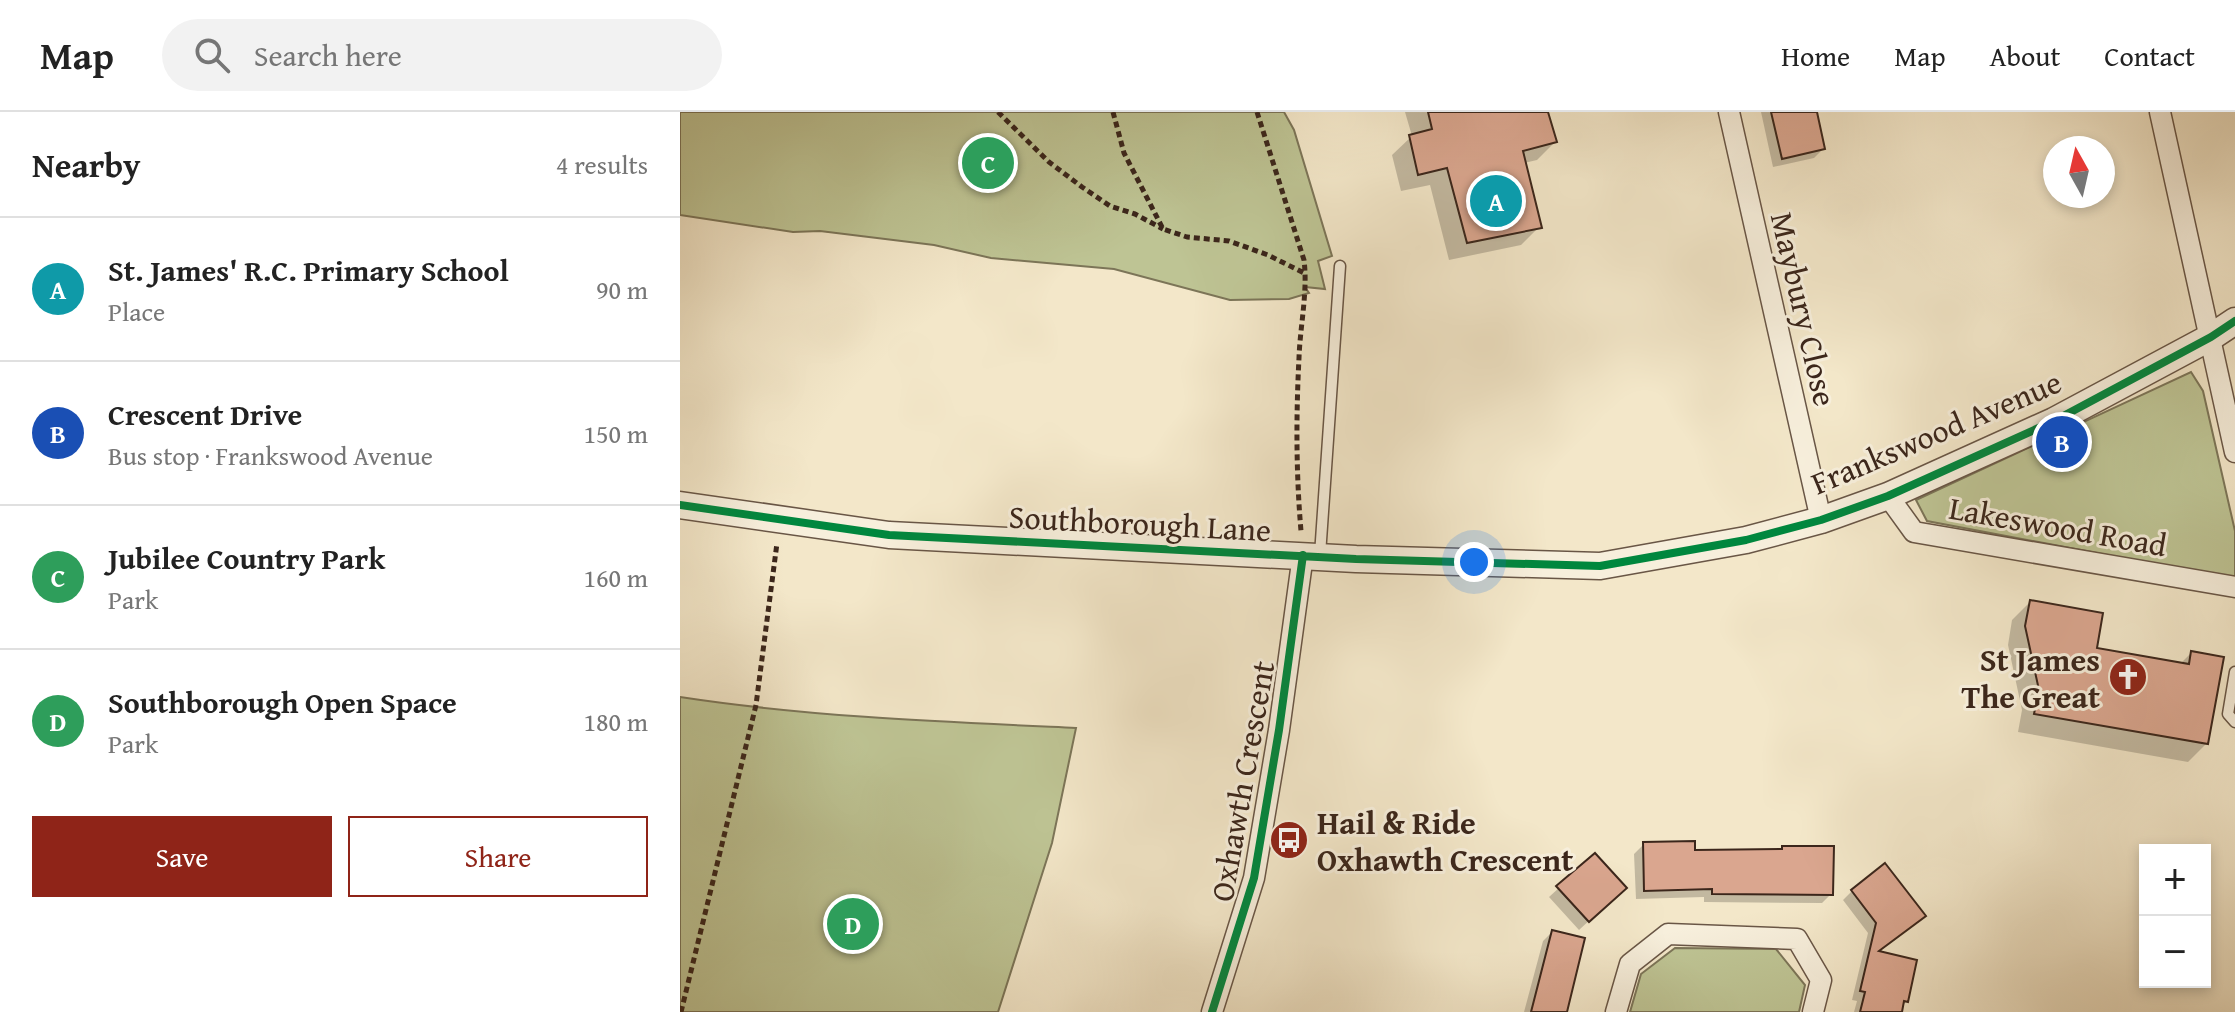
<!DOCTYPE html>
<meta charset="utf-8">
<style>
:root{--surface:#fff;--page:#f2f2f2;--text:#222;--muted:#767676;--line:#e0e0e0;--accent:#8f2418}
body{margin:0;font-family:"Gentium Book Plus",serif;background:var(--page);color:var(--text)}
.controls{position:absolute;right:24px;bottom:24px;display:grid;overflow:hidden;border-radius:0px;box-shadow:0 4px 12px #0003}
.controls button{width:72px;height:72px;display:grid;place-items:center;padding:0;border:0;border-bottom:2px solid var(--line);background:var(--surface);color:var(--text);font:40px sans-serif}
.compass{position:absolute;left:1363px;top:24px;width:72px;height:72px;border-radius:50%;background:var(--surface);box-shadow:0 4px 12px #0003;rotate:352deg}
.you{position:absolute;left:794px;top:450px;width:28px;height:28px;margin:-20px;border:6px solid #fff;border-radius:50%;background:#1a73e8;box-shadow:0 0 0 12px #1a73e833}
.badge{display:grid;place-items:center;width:52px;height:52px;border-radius:50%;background:var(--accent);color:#fff;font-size:26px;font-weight:700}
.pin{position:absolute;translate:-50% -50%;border:4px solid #fff;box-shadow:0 2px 8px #0006}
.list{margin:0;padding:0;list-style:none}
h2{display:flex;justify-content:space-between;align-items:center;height:104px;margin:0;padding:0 32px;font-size:34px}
h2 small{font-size:26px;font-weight:400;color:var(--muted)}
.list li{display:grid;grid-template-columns:52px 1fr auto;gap:24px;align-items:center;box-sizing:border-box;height:144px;padding:0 32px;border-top:2px solid var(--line)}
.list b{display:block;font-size:30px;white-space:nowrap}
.list p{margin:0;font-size:26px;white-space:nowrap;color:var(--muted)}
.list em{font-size:26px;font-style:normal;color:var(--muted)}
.actions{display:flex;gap:16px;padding:24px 32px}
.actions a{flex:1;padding:18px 0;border:2px solid var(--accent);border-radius:0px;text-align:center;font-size:28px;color:var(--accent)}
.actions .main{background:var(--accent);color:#fff}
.icon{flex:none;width:44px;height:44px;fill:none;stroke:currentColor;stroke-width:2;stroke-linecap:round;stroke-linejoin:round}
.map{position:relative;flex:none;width:1555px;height:900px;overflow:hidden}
header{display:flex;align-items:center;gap:48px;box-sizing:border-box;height:112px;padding:0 40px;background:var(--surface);border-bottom:2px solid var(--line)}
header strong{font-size:38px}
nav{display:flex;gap:44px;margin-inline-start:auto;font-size:28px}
.search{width:560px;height:72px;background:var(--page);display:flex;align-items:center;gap:20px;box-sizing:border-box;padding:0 28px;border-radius:44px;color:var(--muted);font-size:30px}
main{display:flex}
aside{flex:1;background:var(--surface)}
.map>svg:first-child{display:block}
.green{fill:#bec494;stroke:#7c7558;stroke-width:2}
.shadow{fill:#0003}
.building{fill:#daa68f;stroke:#3b261b;stroke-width:2}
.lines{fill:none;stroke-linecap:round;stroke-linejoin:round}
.service-casing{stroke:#695646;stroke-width:13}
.minor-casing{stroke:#695646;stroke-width:23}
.tertiary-casing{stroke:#695646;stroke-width:29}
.path{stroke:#3b261b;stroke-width:5;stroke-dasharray:6 4;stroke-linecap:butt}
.service{stroke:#f7efdc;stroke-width:10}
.minor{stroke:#f7efdc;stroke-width:20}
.tertiary{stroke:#f7efdc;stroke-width:26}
.cycleway-casing{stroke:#f7efdc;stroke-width:13}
.cycleway{stroke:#00873e;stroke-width:8}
.labels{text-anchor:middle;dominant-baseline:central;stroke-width:6;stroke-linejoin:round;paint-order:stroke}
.street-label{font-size:32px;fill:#3b261b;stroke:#f7efdc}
.poi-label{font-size:32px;font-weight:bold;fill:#3b261b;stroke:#f7efdc;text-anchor:end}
</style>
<header>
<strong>Map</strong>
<div class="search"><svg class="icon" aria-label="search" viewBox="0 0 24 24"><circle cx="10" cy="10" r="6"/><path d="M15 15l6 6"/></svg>Search here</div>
<nav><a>Home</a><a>Map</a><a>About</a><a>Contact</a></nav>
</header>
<main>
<aside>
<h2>Nearby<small>4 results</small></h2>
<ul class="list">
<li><span class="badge" style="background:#0f9aa8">A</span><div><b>St. James' R.C. Primary School</b><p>Place</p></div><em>90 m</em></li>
<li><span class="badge" style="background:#1a4fb4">B</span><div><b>Crescent Drive</b><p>Bus stop · Frankswood Avenue</p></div><em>150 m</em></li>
<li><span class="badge" style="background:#2e9e5b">C</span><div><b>Jubilee Country Park</b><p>Park</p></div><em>160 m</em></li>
<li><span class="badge" style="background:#2e9e5b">D</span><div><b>Southborough Open Space</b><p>Park</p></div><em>180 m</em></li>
</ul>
<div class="actions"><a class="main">Save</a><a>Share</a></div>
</aside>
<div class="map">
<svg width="1555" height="900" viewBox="0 0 1555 900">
<rect width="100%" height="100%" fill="#f3e7c9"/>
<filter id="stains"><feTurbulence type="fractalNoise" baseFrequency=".0025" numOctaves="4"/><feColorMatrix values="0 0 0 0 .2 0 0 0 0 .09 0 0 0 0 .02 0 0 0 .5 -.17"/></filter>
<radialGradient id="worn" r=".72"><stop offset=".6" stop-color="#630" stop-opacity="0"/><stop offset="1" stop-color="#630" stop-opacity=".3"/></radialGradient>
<path class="green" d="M0,0H604L614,18L652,144L638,149L645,177L625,175L629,181L609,187L550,188L434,157L311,146L254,133L140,119L113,120L0,103Z
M1511,260L1523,279L1555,419V467L1247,409L1236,388Z
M0,585C131,605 264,610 396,616L372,731L318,900H0Z
M995,836L1096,837L1125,873L1119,900H950L961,862Z"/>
<path class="shadow" d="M725,0H866L875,30L857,48L844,51L859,115L841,133L769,148L750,73L721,79L712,43L732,24Z
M1081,0H1135L1143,37L1134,46L1093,55Z
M1350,490L1415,537L1500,552L1511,541L1526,632L1508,650L1338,620L1342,598L1328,533L1332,508Z
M964,732L1013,740L1099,739L1103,736L1151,782L1142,791L1024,790V785L956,787L954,742Z
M914,744L935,785L899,818L869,785Z
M1172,779L1243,804L1197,841L1226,889L1220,900H1174L1177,889L1172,888L1188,821L1163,788Z
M872,820L882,900H844L863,829Z"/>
<path class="building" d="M748,0H868L877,30L843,39L862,116L787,131L767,56L738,63L729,23L752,17Z
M1091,0H1137L1145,37L1102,47Z
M1350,488L1423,501L1417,536L1509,552L1511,539L1544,545L1528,632L1354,602L1359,578L1345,514Z
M1015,729V738L1102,737V734H1154L1153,783L1032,782V777L964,779L963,730Z
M915,741L947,776L909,810L876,774Z
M1205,751L1246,804L1199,839L1237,848L1228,890L1224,889L1222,900H1180L1185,880L1180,879L1196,811L1171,778Z
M872,818L905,826L887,900H851Z"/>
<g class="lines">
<defs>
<path id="service" d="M640,443L660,154
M1555,560L1548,602L1555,610"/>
<path id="minor" d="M1049,0L1141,408
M1480,0L1555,340
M1208,384L1234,420L1555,475
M532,900L574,766L599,618L623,443
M936,900L950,852L988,822L1117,827L1141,868L1133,900"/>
<path id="tertiary" d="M0,393L209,423L676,447L920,454L1066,428L1141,408L1208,384L1374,309L1531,225L1555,209"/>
</defs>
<use href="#service" class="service-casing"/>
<use href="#minor" class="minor-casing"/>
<use href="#tertiary" class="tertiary-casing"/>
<path class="path" d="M318,0L369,50L402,75L430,94L455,102L483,117
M433,0L444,41L483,117L507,125L549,129L588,143L626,162
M577,0L624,148C628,180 620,214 619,246C616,304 616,361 621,419
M1,900L76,593L97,431"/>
<use href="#service" class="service"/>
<use href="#minor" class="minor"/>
<use href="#tertiary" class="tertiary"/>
<defs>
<path id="cycleway" d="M0,393L209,423L676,447L920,454L1066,428L1141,408L1208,384L1374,309L1531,225L1555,209
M532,900L574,766L599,618L623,443"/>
</defs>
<use href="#cycleway" class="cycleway-casing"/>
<use href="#cycleway" class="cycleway"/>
</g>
<defs>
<symbol id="church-disc" viewBox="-11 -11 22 22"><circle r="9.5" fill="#8f2418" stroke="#f7efdc"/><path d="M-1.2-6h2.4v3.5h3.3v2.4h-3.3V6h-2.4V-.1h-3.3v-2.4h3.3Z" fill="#fff"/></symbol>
<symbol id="bus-disc" viewBox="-11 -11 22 22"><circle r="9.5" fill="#8f2418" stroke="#f7efdc"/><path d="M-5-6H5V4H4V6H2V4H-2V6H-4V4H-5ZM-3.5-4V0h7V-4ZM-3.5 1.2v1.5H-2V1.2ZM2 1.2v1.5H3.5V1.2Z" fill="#fff"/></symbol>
</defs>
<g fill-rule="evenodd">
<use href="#church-disc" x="1426" y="543" width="44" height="44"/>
<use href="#bus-disc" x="587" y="706" width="44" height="44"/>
</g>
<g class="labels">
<g class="street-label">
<text transform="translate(1124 197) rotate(77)">Maybury Close</text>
<text transform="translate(1256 320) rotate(-23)">Frankswood Avenue</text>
<text transform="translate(460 411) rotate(3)">Southborough Lane</text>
<text transform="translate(1378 414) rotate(10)">Lakeswood Road</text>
<text transform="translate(562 669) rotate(-80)">Oxhawth Crescent</text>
</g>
<g class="poi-label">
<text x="1420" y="547">St James<tspan x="1420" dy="37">The Great</tspan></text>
<text x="637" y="710" text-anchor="start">Hail &amp; Ride<tspan x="637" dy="37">Oxhawth Crescent</tspan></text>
</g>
</g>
<rect width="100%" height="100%" filter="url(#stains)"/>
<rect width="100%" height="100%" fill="url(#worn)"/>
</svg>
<div class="controls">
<button>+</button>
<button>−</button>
</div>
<svg class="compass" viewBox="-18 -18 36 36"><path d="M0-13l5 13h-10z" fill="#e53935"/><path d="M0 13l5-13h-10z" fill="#767676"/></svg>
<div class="you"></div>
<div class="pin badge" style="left:816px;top:89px;background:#0f9aa8">A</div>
<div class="pin badge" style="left:1382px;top:330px;background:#1a4fb4">B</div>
<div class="pin badge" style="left:308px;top:51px;background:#2e9e5b">C</div>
<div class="pin badge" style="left:173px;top:812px;background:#2e9e5b">D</div>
</div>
</main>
